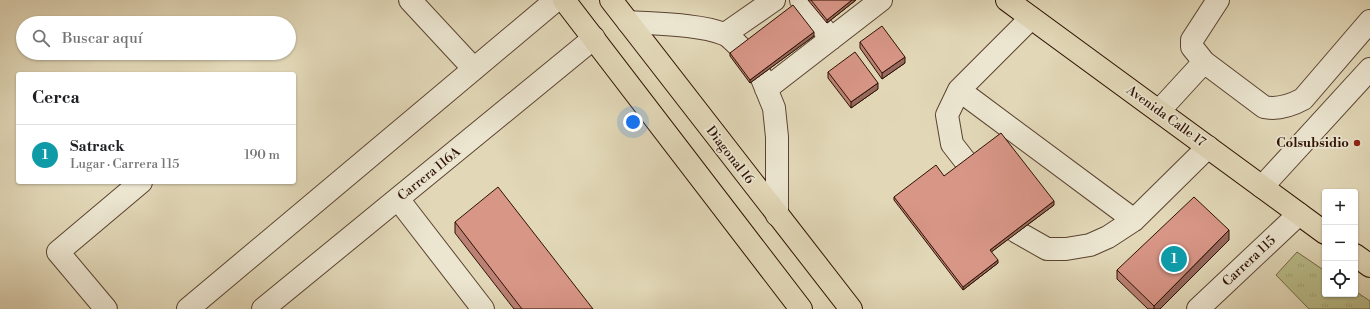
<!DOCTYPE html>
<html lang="es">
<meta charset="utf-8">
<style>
:root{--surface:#fff;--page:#f6f6f6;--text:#202124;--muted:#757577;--line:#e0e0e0;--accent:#8f2418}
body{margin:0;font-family:"Libre Bodoni",serif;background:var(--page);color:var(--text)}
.controls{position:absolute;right:12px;bottom:12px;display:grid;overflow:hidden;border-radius:4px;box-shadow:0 1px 3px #0004}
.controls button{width:36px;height:36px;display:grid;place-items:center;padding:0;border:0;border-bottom:1px solid var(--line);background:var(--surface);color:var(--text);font:20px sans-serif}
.you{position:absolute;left:633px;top:122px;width:14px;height:14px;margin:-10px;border:3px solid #fff;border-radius:50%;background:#1a73e8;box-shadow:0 0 0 6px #1a73e833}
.badge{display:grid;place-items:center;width:26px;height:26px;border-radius:50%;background:var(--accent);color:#fff;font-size:13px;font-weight:700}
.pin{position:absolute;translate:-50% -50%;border:2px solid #fff;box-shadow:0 1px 4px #0006}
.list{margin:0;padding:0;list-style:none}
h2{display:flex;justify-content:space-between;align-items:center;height:52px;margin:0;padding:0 16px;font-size:17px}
h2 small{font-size:13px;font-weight:400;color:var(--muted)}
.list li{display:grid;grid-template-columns:26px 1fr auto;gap:12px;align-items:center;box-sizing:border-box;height:60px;padding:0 16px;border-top:1px solid var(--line)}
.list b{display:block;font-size:15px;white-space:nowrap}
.list p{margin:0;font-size:13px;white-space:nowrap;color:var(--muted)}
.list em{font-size:13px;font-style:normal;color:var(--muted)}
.icon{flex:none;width:22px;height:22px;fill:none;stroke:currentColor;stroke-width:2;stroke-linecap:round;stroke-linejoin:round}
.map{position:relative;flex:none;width:1370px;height:309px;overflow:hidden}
.search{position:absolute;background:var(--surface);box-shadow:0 1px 3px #0004;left:16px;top:16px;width:280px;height:44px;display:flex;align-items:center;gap:10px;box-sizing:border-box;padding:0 14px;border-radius:22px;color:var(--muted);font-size:15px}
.panel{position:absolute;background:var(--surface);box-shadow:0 1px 3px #0004;left:16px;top:72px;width:280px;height:112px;border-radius:4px}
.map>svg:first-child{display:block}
.grass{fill:url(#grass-tufts);stroke:#746746}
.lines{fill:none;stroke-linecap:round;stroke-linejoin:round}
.minor-casing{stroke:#5b4330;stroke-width:24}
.major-casing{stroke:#2e1103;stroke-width:24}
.minor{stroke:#ece6d1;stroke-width:22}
.major{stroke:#e2d8b8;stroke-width:22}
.wall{fill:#ba8174;stroke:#2e1103}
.shaded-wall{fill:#97695e;stroke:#2e1103}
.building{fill:#d89687;stroke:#2e1103}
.poi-dot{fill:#8f2418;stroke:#ece6d1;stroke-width:1.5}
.labels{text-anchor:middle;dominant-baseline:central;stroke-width:3.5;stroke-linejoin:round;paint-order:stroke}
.street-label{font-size:13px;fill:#2e1103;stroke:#ece6d1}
.poi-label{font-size:13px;font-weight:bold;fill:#2e1103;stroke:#ece6d1;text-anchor:end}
</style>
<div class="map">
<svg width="1370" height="309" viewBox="0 0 1370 309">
<defs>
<pattern id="grass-tufts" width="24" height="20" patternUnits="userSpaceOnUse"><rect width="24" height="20" fill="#b9bd8a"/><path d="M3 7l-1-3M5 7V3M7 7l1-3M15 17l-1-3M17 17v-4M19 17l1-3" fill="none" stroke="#9fa175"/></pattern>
</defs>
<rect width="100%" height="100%" fill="#e2d8b8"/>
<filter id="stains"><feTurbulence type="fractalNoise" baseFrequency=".005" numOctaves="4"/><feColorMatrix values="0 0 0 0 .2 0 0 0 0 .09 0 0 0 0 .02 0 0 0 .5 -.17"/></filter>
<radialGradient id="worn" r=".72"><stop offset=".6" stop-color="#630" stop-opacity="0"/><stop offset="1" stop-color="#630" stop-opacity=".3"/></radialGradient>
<path class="grass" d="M1297,252L1325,271V294H1355V291L1370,301V309H1309L1276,275Z"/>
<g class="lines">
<defs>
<path id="minor" d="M410,0L474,69
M801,0L831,39
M628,22C655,24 700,24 724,34C730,36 736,44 741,48
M725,34L774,0
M1204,62L1192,47V40L1218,0
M761,76L774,108L777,137V215
M766,89L881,0
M959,90L1134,220
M1159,111L1204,62L1264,107C1278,110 1290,106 1303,99L1370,21
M966,162L952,144L947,115L959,90L1031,18
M1262,187L1370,69
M398,199L483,309
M1017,232L1047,249H1066L1090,245L1108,237L1134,220L1208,147
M106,309L58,252L141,182
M188,309L556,0
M263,309L594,38
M1198,309L1299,214"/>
<path id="major" d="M564,0L801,309
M611,0L851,309
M1007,0L1325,233
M1355,255L1370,266"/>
</defs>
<use href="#minor" class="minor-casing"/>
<use href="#major" class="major-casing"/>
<use href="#minor" class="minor"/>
<use href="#major" class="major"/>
</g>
<path class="wall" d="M808,0H856L827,23Z
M814,36L750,83L730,56V53Z
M860,42L905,63L882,79L860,48Z
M828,72L878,89L851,108L828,78Z
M944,176L1054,205L991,252L998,263L963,290L894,200V197Z
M455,222L593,309H514L455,233Z
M1229,240L1160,309H1148L1117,279V270Z"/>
<path class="shaded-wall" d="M852,0H856L827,23V20Z
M814,32V36L750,83V80Z
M905,57V63L882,79V73Z
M878,83V89L851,108V102Z
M1054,201V205L990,253V250Z
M1229,230V240L1160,309H1154V306Z
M998,260V263L963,290V287Z"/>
<path class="building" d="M811,0H852L827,20Z
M793,5L814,32L750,80L730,53Z
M882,26L905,57L882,73L860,42Z
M855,52L878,83L851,102L828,72Z
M1001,133L1054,201L990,250L998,260L963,287L894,197L936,165L944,176Z
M498,187L593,309H522L455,222Z
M1194,197L1229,230L1154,306L1117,270Z"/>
<circle class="poi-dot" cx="1357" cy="143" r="4"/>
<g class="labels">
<g class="street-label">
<text transform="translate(1166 116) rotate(36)">Avenida Calle 17</text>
<text transform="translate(730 155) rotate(52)">Diagonal 16</text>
<text transform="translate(429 174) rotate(-39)">Carrera 116A</text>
<text transform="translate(1249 261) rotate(-43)">Carrera 115</text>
</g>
<g class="poi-label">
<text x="1349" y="143">Colsubsidio</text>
</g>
</g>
<rect width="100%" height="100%" filter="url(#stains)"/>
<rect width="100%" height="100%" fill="url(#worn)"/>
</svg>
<div class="controls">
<button>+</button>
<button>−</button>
<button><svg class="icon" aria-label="locate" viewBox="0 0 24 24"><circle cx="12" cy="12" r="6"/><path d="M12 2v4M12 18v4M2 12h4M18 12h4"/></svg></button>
</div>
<div class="you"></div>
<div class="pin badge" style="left:1174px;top:259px;background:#0f9aa8">1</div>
<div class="search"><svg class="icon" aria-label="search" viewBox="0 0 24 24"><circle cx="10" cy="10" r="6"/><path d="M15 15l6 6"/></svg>Buscar aquí</div>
<section class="panel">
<h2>Cerca<small></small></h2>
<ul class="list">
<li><span class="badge" style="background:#0f9aa8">1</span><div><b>Satrack</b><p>Lugar · Carrera 115</p></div><em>190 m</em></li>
</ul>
</section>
</div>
